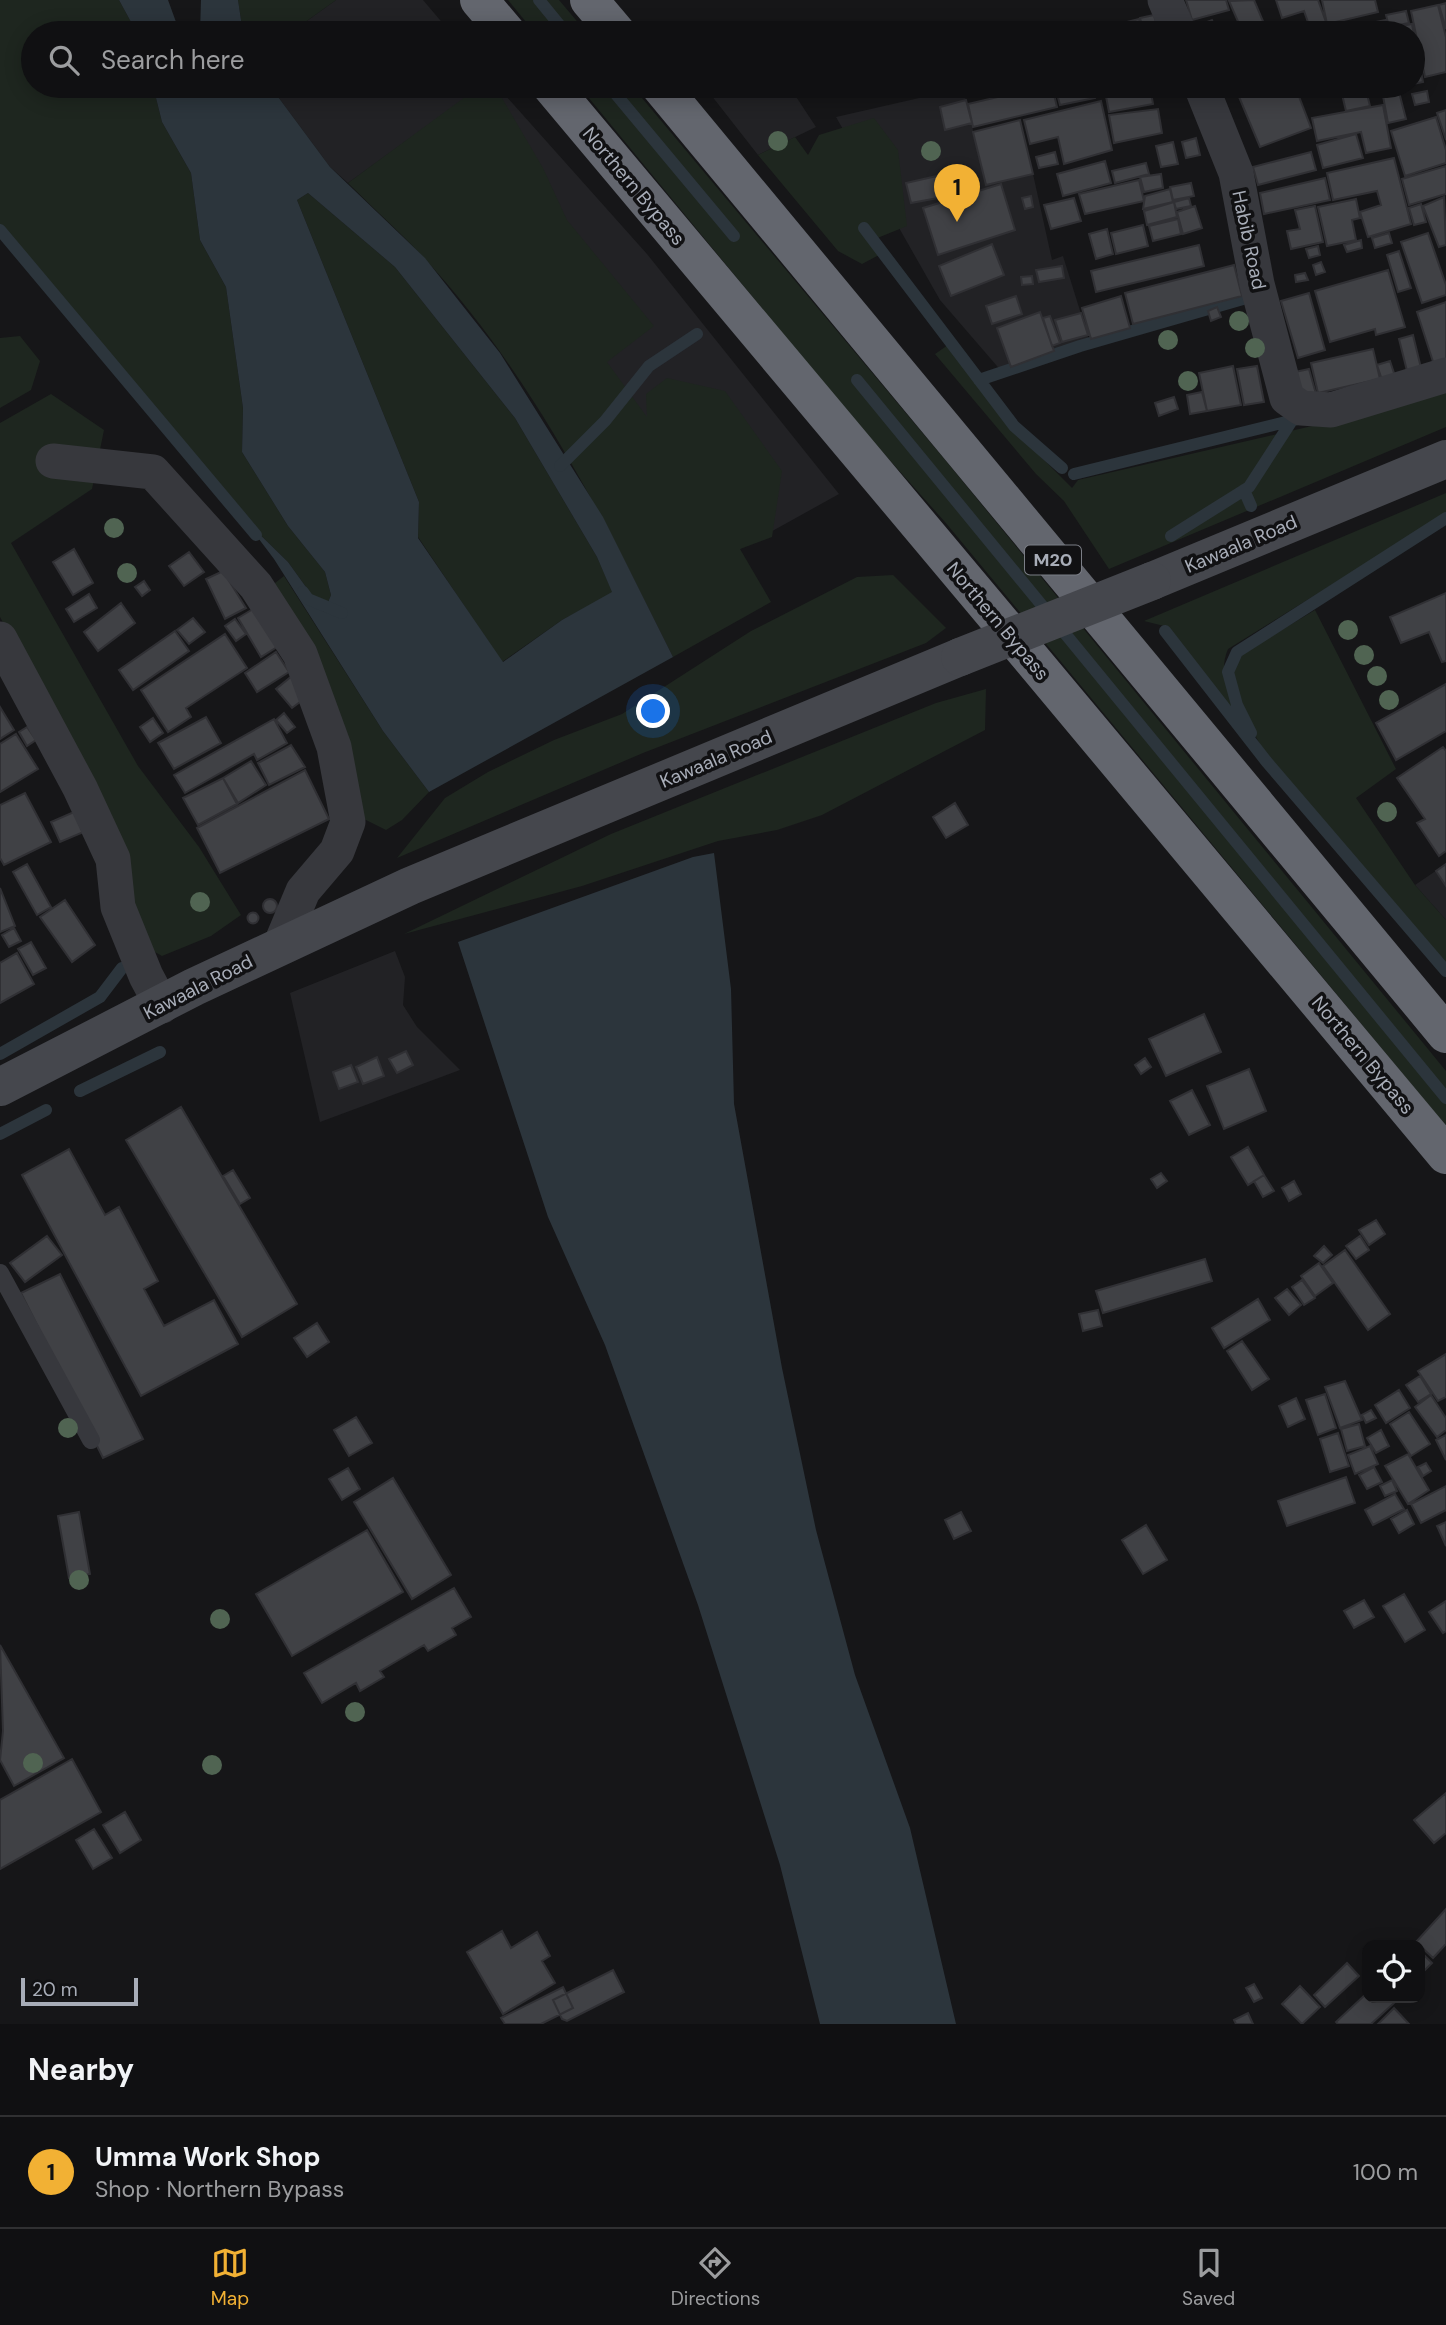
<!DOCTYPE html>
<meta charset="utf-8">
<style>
:root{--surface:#101012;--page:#1e1e20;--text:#f1f3f6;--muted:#9c9d9f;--line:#303032;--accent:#f2b134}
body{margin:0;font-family:"DM Sans",sans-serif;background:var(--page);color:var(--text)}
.controls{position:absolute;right:21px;bottom:21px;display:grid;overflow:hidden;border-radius:14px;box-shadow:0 4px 18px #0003}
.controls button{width:63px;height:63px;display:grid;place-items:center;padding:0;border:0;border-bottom:2px solid var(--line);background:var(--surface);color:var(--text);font:35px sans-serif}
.scale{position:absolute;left:21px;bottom:18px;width:117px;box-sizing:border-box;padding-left:7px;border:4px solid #a8adb8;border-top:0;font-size:19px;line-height:24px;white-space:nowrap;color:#a8adb8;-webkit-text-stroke:5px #111113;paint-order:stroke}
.you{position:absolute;left:654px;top:712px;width:24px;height:24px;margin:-18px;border:5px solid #fff;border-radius:50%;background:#1a73e8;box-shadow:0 0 0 10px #1a73e833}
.badge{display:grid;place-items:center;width:46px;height:46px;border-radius:50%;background:var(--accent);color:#111;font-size:23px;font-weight:700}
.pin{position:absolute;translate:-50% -58px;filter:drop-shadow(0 2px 4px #0008)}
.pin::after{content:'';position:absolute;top:37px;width:24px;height:21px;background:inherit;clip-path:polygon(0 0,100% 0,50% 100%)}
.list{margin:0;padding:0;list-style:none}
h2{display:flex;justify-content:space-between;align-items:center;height:91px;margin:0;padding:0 28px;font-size:30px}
h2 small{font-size:23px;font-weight:400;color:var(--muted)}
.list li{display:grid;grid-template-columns:46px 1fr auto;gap:21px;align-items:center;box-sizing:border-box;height:112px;padding:0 28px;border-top:2px solid var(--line)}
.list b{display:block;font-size:26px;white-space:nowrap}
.list p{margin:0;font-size:23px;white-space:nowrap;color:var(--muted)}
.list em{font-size:23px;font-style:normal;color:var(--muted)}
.icon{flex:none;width:38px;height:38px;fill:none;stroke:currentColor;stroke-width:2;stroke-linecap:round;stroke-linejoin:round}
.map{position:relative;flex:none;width:1446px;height:2024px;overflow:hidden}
.search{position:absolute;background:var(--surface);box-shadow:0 4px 18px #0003;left:21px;right:21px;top:21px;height:77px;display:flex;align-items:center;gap:18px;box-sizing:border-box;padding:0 24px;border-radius:38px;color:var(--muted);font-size:26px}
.sheet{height:203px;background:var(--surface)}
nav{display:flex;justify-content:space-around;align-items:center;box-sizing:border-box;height:98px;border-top:2px solid var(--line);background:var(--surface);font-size:19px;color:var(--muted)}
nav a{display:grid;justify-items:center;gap:4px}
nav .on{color:var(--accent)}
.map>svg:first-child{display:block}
.built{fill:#222225}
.green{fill:#1e261f}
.water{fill:#2c353c;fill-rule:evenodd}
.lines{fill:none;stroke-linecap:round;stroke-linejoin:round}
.stream{stroke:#2c353c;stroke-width:12}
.building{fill:#404145;stroke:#303034;stroke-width:2}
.lane{stroke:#37383d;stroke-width:18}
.street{stroke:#37383d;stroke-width:35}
.secondary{stroke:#45474d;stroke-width:38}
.highway{stroke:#63666e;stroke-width:38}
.secondary-bridge{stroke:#45474d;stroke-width:38}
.tree{fill:#506452}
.labels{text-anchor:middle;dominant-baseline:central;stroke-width:7;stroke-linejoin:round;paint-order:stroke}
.shield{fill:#111113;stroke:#7b7e86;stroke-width:2}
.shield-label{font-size:18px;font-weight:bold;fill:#a8adb8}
.street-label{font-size:19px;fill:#a8adb8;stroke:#111113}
</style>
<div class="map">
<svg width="1446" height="2024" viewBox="0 0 1446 2024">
<rect width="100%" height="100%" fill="#161618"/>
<path class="built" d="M336,0H423L451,33H290Z
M270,86H497L647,254L839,494L740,549L413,136L348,183L330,167Z
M704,86H789L816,127L758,155Z
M963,88L986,185L1033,174L1052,260L1063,256L1091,346L1003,373L940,300L836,117Z
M1446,864V920L1415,885Z
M395,951L405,977L403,1005L417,1027L460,1070L320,1122L290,993Z"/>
<path class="green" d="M0,0H119L137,33H33V86H153L162,122L191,173L200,240L226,287L243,408L242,452L288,526L325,572L331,595L324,612L288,562L243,518L0,230Z
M238,0H336L290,33H243Z
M508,0H559L587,33H535Z
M480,86H495L543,168L567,220L654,326L607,362L647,417L646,394L667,378L725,391L782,471L772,537L740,549L771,602L673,657C603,517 531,373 424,258C400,232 373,208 348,183Z
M579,86H632L946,461L1446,1071V1126L945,522L853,419Z
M874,118L898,150L907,226L870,241L879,255L862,264L838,251L758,155L795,137L808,155L819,135Z
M308,193L395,267L515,418L597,557L613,593L562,620L502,662L418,537L419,502L297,200Z
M20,336L40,361L31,390L0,408V338Z
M948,345L1012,428L1072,488L1078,480L1381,410L1446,392V427L1109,569L1064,501L1036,474L935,354Z
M51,394L104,430L92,489L11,543L138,766L199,847L241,915L211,936L162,956L146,947L91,786L0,617V423Z
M1446,493V514L1228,649C1216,677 1233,704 1246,730L1164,626L1144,621Z
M893,575L946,628L926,643L643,753L397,858L445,798L488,772L554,740L622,714L751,631L857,577Z
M284,576L383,731L429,792L402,820L386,830L360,817L266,590Z
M1315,610L1396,769L1356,798L1415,885L1446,920V969L1268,760L1240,706L1230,674L1243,653Z
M986,689L985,730L822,815L777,830L718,841L582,886L404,934L611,834L936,703Z"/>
<path class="water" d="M119,0H168L180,33H137Z
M201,0H238L243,33H200Z
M153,86H270L330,167L425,258L500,353L603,517L673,657L429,792L383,731L274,559L243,518L288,562L324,612L331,595L325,572L288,526L242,452L243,408L226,287L200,240L191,173L162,122ZM308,193L395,267L515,418L597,557L612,592L562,620L503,662L418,538L419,502L297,200Z
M714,853L731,989L734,1104L782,1368L816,1530L855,1675L910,1828L956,2024H820L780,1865L698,1605L605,1345L548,1217L458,942L693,857Z"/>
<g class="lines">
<path class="stream" d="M539,0L566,33
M609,86L734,236
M864,228L1014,426L1062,468
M0,230L256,535
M857,380L1446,1098
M979,380L1080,346L1243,299
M560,466L605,421L649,366L697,334
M1074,474L1302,418
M1244,490L1251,506
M1171,536L1249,487L1293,419
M303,592L308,599L342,613
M1165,631L1266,761L1446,971
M1251,733L1237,705L1228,672L1237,652L1446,518
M0,1054L100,997L122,968
M80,1091L160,1052
M0,1134L46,1110"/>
</g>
<path class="building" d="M1186,0H1226L1229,10L1192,20Z
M1254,0L1268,33H1243L1229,1Z
M1276,0H1318L1326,22L1310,28L1304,11L1282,18Z
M1322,0H1375L1378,12L1327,24Z
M1446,3V29L1439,5Z
M1438,5L1446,37V72L1425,77L1411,11Z
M1406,11L1409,23L1389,27L1386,15Z
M1154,15L1159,33H1144L1140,18Z
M1139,19L1143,33H1083Z
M1212,20L1217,33H1200L1197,26Z
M1386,20L1389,33H1363L1361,25Z
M1412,24L1423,82L1413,84V33H1391L1390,28Z
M1237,25L1240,33H1227L1225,29Z
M1044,86H1052L1057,107L973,127L968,104Z
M1055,86H1093L1095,98L1060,105Z
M1104,86H1150L1153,104L1109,112Z
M1254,86H1295L1311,128L1260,147L1237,92Z
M1340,86H1365L1370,106L1346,111Z
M1427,91L1429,102L1415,105L1412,94Z
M1399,92L1406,119L1388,123L1383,96Z
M966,100L972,123L945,130L940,107Z
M1101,101L1112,150L1064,164L1058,137L1030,144L1024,120Z
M1383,105L1391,148L1366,153L1361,132L1317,141L1312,118Z
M1158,109L1162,133L1114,143L1109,115Z
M1446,110V140L1437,113Z
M1436,117L1446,150V163L1405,176L1391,131Z
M1020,120L1033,174L986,185L973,132Z
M1356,134L1363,158L1323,168L1317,145Z
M1196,138L1200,155L1186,158L1182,142Z
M1173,142L1178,164L1161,167L1156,146Z
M1055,152L1058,164L1039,168L1036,157Z
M1311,152L1316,170L1258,185L1253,167Z
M1394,158L1411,224L1368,237L1360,212L1381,205L1377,191L1333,200L1327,173Z
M1105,161L1111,183L1063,196L1057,174Z
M1146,163L1149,174L1115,183L1112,171Z
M1446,166V194L1409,205L1402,179Z
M959,171L965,193L911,203L906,183Z
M1161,174L1163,188L1144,192L1140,177Z
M1325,178L1330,200L1264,214L1260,193Z
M1139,180L1144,201L1085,214L1079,194Z
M1191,183L1194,196L1173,200L1170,187Z
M1001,184L1015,230L938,255L923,208Z
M1170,189L1173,202L1143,209L1145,196Z
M1031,196L1033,207L1025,209L1022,198Z
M1444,197L1446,245L1439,247L1423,206Z
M1074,198L1081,221L1051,229L1044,205Z
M1189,198L1191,206L1176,209L1174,202Z
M1356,199L1360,218L1352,220L1356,240L1327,246L1318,207Z
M1174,202L1177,217L1147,225L1144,211Z
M1421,204L1426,222L1414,225L1409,208Z
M1195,206L1202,228L1183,234L1177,212Z
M1315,206L1323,242L1291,249L1287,231L1300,229L1295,210Z
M1178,219L1181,234L1153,241L1149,226Z
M1143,225L1148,246L1116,254L1111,233Z
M1107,229L1113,254L1096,259L1089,234Z
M1389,233L1392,243L1375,248L1372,238Z
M1428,233L1446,285V295L1422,303L1401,242Z
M1361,240L1362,248L1347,252L1344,245Z
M992,244L1004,275L951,296L939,266Z
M1199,245L1204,266L1096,292L1091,271Z
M1318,246L1320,255L1309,258L1306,249Z
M1399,251L1411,288L1398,292L1387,255Z
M1321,262L1325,272L1316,275L1313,265Z
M1234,265L1242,296L1133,324L1125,293Z
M1062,266L1064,278L1039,282L1036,270Z
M1388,270L1405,327L1376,335L1375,329L1330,342L1315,291Z
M1305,273L1308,280L1296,282L1295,275Z
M1032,276L1033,284L1022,285L1021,277Z
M1309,293L1325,350L1298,358L1281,301Z
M1016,296L1022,314L992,324L986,306Z
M1121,296L1130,328L1091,339L1082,308Z
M1446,302V368L1436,371L1417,312Z
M1217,307L1221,317L1211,321L1208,311Z
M1040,312L1054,351L1011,367L997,328Z
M1081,313L1088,335L1062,342L1055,320Z
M1050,316L1060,343L1052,346L1043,318Z
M1413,335L1421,368L1407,371L1399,339Z
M1373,349L1380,379L1318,393L1311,363Z
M1390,361L1395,376L1382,380L1377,365Z
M1233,366L1241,405L1207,411L1199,373Z
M1257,366L1264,402L1244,405L1237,369Z
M1309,369L1316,394L1301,397L1295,372Z
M1202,392L1207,411L1190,414L1187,395Z
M1174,397L1178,409L1159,416L1155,403Z
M74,549L93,583L73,595L53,562Z
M189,552L204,572L184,586L169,566Z
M223,571L246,608L225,619L206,579Z
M144,581L150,590L142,596L135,587Z
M1446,593V661L1442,662L1429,632L1401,643L1390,617Z
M89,594L97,608L74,622L66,609Z
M121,603L135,623L98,651L84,632Z
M253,609L277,647L261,657L238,618Z
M193,618L205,632L189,644L177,630Z
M235,619L246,634L236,641L225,626Z
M175,631L189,651L133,690L119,670Z
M225,634L247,668L186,708L191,717L168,732L141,690Z
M276,652L289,672L257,692L245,673Z
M292,676L308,696L292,708L276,689Z
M1446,684V731L1396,760L1376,723Z
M0,707L14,730L0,739Z
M284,713L295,727L287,733L276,720Z
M206,717L221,743L174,769L158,743Z
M153,718L163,733L150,742L140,727Z
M274,719L287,743L257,760L254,754L185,793L174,775Z
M27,727L36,740L27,746L19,732Z
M16,734L38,769L0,792V744Z
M291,745L305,767L269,785L258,763Z
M1443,747L1446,751V851L1439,856L1417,823L1425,819L1397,778Z
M251,761L266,785L238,803L223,778Z
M305,770L329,819L220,873L197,828Z
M223,778L237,804L198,825L183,798Z
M25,793L51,842L4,865L0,858V805Z
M955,803L968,825L946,838L933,817Z
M83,808L93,828L60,842L51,822Z
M27,864L51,907L37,915L13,872Z
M1446,864V886L1436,871Z
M0,888L15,926L0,932Z
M263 906a7 7 0 1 1 14 0a7 7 0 1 1-14 0Z
M65,900L95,945L72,962L40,917Z
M247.5 918a5.5 5.5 0 1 1 11 0a5.5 5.5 0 1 1-11 0Z
M14,928L21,941L9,947L2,935Z
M31,942L46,968L33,975L18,949Z
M17,953L34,984L0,1003V963Z
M1204,1014L1221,1052L1166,1076L1149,1039Z
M406,1051L413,1065L397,1073L389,1059Z
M377,1057L384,1076L363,1084L356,1067Z
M1145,1058L1151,1067L1141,1074L1135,1065Z
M351,1065L358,1082L339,1089L333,1072Z
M1249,1069L1266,1111L1224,1129L1207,1086Z
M1192,1090L1210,1125L1189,1135L1170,1101Z
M181,1107L297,1304L242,1337L126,1140Z
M1248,1147L1264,1175L1248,1185L1231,1157Z
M69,1149L105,1215L119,1207L158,1281L144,1289L164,1326L214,1300L238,1344L141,1396L22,1175Z
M233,1170L250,1198L240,1204L223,1176Z
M1161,1173L1167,1181L1157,1188L1151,1179Z
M1264,1175L1274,1191L1263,1197L1254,1181Z
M1294,1181L1301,1194L1289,1201L1282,1188Z
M1376,1220L1385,1234L1369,1245L1359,1230Z
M47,1236L62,1255L25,1282L10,1263Z
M1360,1236L1369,1250L1356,1259L1346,1246Z
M1324,1246L1332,1255L1323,1263L1314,1256Z
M1345,1250L1390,1314L1368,1330L1323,1266Z
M1205,1259L1212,1281L1103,1313L1096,1291Z
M1319,1263L1333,1283L1315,1296L1301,1276Z
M60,1274L143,1439L103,1458L21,1293Z
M1302,1280L1315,1298L1304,1305L1292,1287Z
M1287,1289L1301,1305L1289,1315L1275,1298Z
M1258,1299L1270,1320L1224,1348L1212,1328Z
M1098,1310L1102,1326L1083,1331L1079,1314Z
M317,1323L329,1342L307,1357L294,1338Z
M1242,1341L1269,1379L1252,1390L1227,1351Z
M1446,1354V1397L1438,1401L1418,1371Z
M1420,1376L1431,1394L1418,1402L1406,1385Z
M1345,1381L1362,1420L1340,1428L1325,1387Z
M1399,1390L1410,1408L1386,1423L1375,1405Z
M1325,1394L1336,1428L1318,1435L1306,1400Z
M1431,1395L1446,1418V1430L1437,1437L1415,1407Z
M1296,1398L1305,1419L1288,1427L1279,1406Z
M1371,1410L1376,1418L1366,1423L1362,1415Z
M1409,1412L1430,1444L1411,1456L1390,1424Z
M356,1417L372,1443L349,1456L334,1430Z
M1359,1424L1365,1446L1347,1451L1341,1429Z
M1381,1430L1389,1446L1376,1453L1367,1438Z
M1338,1433L1349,1466L1330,1472L1320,1439Z
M1446,1435V1460L1436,1440Z
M1370,1446L1378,1464L1355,1474L1348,1455Z
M1408,1454L1429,1490L1408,1504L1385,1466Z
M1426,1463L1431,1471L1423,1476L1418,1467Z
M1374,1467L1382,1482L1367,1489L1359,1475Z
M348,1468L360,1489L342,1500L329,1479Z
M1346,1477L1355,1503L1287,1526L1278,1501Z
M393,1478L451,1575L412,1599L354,1502Z
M1392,1480L1397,1491L1385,1496L1380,1486Z
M1446,1486V1510L1421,1523L1411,1504Z
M1395,1494L1404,1509L1373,1525L1365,1510Z
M1407,1510L1414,1524L1399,1533L1391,1519Z
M79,1512L90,1574L69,1578L58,1516Z
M961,1512L971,1531L954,1539L945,1520Z
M1446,1522V1546L1437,1526Z
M1146,1525L1167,1560L1143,1574L1122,1540Z
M367,1530L403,1592L292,1656L256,1594Z
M454,1588L471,1617L452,1628L456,1635L428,1651L424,1645L380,1671L384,1677L360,1691L356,1683L322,1703L304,1673Z
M1404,1594L1425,1630L1405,1642L1383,1606Z
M1364,1600L1374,1617L1354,1628L1344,1611Z
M1446,1601V1631L1443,1633L1429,1612Z
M0,1645L64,1758L14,1786L0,1760L3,1731Z
M72,1759L101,1812L0,1869V1800Z
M1446,1793V1833L1434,1843L1414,1820Z
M125,1812L141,1840L120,1853L103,1825Z
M94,1829L112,1858L93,1869L76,1840Z
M1446,1909V1944L1433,1958L1416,1942Z
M502,1931L511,1948L537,1932L550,1956L542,1961L555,1983L503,2014L467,1952Z
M1420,1951L1432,1963L1420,1975Z
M1347,1963L1359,1976L1325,2007L1314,1995Z
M613,1970L624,1992L567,2021L562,2019L553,2000Z
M1254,1984L1262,1998L1254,2002L1246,1988Z
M1300,1986L1320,2007L1302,2024L1282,2004Z
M563,1987L573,2008L541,2024H505L501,2018Z
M1367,1993V1998H1389L1394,2003L1371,2024H1338L1336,2022Z
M1394,2008L1409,2024H1378Z
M1248,2013L1253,2024H1236L1234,2020Z"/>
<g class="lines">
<path class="lane" d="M0,1273L91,1440"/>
<path class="street" d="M1165,0L1179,33
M1201,86L1236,173L1257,284L1287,398L1301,408L1331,410L1446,375
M53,461L153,472L256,586L300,654L334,747L348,822L337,851L303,891L280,946
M0,639L80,788L113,859L118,907L146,976L162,1006"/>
<path class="secondary" d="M1152,581L1446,459
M0,1087L194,987L410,886L960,657"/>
<path class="highway" d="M479,0L507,33
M589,0L617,33
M551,86C848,443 1150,797 1446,1155
M660,86L1446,1034"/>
<path class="secondary-bridge" d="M960,657L1152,581"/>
</g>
<g class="tree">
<circle cx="778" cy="141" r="10"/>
<circle cx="931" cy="151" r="10"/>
<circle cx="1239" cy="321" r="10"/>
<circle cx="1168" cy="340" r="10"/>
<circle cx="1255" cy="348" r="10"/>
<circle cx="1188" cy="381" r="10"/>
<circle cx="114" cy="528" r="10"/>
<circle cx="127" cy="573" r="10"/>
<circle cx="1348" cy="630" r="10"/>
<circle cx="1364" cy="655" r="10"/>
<circle cx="1377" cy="676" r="10"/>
<circle cx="1389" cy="700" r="10"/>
<circle cx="1387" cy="812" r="10"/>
<circle cx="200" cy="902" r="10"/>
<circle cx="68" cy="1428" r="10"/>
<circle cx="79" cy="1580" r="10"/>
<circle cx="220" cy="1619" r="10"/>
<circle cx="355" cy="1712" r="10"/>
<circle cx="33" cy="1763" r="10"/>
<circle cx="212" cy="1765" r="10"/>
</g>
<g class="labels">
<rect class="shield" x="1025" y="545.5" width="56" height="29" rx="5"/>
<g class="shield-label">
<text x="1053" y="560">M20</text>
</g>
<g class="street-label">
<text transform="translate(634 186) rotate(50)">Northern Bypass</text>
<text transform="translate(1249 240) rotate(78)">Habib Road</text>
<text transform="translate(1241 544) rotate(-23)">Kawaala Road</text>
<text transform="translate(998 621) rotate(50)">Northern Bypass</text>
<text transform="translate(716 759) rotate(-23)">Kawaala Road</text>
<text transform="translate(198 987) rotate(-27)">Kawaala Road</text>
<text transform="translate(1363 1055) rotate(50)">Northern Bypass</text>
</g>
</g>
</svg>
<div class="controls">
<button><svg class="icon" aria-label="locate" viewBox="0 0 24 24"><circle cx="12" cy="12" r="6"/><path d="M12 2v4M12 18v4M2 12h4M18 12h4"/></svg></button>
</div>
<div class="scale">20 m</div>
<div class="you"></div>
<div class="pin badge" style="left:957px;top:222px">1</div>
<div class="search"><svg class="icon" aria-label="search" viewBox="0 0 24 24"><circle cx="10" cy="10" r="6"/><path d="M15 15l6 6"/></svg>Search here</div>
</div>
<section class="sheet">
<h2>Nearby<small></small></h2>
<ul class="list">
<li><span class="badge">1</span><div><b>Umma Work Shop</b><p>Shop · Northern Bypass</p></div><em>100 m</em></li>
</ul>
</section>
<nav>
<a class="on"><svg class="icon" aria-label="map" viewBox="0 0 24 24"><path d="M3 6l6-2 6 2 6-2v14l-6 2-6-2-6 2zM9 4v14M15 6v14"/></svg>Map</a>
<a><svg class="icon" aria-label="directions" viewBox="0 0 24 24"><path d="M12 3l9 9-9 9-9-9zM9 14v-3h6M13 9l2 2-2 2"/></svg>Directions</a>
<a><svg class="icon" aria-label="saved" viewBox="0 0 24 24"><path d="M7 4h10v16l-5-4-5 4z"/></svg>Saved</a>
</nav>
